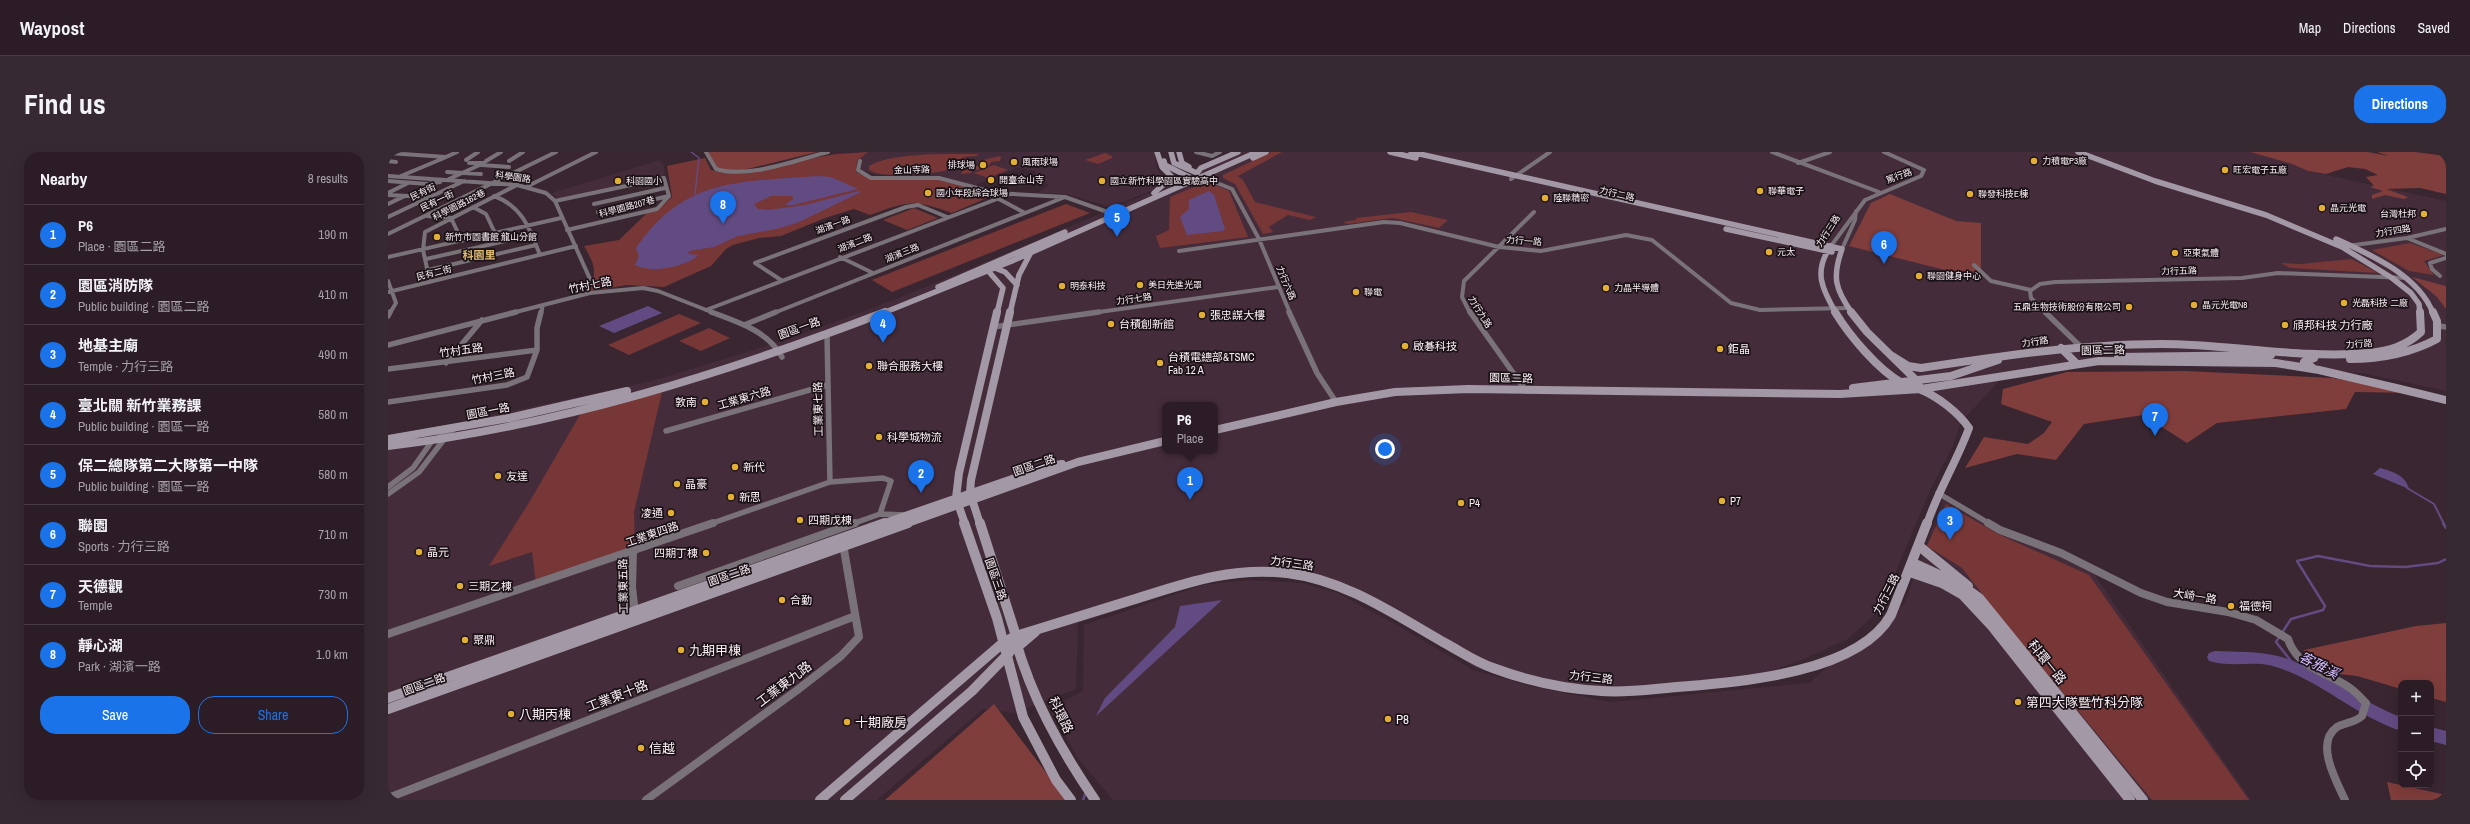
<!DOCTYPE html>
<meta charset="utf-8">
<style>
:root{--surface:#2b1c25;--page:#372932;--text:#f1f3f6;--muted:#a6a1a7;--line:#473a42;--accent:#1a73e8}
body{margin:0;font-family:"Archivo Narrow","Noto Sans TC",sans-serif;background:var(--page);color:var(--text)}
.controls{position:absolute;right:12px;bottom:12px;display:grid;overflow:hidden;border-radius:8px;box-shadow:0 4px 16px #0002}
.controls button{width:36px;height:36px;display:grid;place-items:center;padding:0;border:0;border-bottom:1px solid var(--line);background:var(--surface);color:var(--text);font:20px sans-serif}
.you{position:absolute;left:997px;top:297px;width:14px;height:14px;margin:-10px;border:3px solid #fff;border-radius:50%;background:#1a73e8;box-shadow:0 0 0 6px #1a73e833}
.badge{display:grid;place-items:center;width:26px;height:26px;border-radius:50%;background:var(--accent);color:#fff;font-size:13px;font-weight:700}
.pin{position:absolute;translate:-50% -33px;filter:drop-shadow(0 1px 2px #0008)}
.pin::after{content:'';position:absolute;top:21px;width:14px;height:12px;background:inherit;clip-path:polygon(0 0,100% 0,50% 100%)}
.popup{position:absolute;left:774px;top:250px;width:56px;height:52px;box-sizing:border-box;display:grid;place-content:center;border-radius:8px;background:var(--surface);filter:drop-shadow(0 1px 3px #0005);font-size:13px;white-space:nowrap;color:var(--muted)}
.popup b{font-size:15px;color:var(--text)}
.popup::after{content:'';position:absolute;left:50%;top:100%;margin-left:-8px;border:8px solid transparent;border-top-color:var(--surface)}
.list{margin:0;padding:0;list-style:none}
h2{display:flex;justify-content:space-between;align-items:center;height:52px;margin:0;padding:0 16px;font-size:17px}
h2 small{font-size:13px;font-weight:400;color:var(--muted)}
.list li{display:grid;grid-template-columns:26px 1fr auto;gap:12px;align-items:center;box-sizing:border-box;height:60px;padding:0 16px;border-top:1px solid var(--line)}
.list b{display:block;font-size:15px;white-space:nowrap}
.list p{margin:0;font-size:13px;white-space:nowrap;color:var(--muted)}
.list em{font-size:13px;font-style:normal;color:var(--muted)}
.actions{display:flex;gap:8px;padding:12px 16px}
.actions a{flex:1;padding:9px 0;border:1px solid var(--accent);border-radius:16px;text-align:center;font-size:14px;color:var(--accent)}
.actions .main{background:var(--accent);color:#fff}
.icon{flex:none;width:22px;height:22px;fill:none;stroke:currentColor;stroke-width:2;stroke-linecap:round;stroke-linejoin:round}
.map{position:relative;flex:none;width:2058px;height:648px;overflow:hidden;border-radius:16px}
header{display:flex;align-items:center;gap:24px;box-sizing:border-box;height:56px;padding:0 20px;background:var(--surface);border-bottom:1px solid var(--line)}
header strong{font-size:19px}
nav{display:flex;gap:22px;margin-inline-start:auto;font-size:14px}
.intro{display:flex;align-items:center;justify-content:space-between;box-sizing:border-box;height:96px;padding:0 24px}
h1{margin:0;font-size:28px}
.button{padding:10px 18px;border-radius:16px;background:var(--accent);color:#fff;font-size:14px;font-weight:700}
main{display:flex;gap:24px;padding:0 24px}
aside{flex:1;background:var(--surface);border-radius:16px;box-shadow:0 4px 16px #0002}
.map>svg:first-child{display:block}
.built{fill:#452c3b;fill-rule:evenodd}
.green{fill:#773736}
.forest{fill:#7f3d3b}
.water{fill:#624b82}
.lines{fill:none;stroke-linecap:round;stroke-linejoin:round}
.stream-far2{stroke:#624b82;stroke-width:1.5}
.stream-far1{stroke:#624b82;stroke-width:2}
.stream{stroke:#624b82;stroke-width:2.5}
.river{fill:#624b82;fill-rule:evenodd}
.street-far2{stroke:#797279;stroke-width:4}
.street-far1{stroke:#797279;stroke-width:5.5}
.street{stroke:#797279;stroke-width:8}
.secondary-far2{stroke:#a398a5;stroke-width:5.5}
.secondary-far1{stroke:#a398a5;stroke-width:8}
.secondary{stroke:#a398a5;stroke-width:10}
.poi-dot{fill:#e2af34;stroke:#1a1217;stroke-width:1.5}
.labels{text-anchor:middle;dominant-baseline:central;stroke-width:3.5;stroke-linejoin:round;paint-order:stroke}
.far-poi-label{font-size:9px;fill:#fceff6;stroke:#1a1217;text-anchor:start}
.far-street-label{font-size:9px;fill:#fceff6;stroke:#1a1217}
.far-quarter-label{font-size:11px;font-weight:bold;fill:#e1be75;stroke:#1a1217}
.street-label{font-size:11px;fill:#fceff6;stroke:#1a1217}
.poi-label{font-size:11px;fill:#fceff6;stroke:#1a1217;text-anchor:start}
.near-poi-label{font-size:13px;fill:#fceff6;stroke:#1a1217;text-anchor:start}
.near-street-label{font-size:13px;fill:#fceff6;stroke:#1a1217}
.near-water-label{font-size:14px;font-style:italic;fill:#d3b9fd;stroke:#1a1217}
</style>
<header>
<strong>Waypost</strong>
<nav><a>Map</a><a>Directions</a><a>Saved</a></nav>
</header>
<div class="intro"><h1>Find us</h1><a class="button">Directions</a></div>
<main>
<aside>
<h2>Nearby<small>8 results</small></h2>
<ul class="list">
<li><span class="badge">1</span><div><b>P6</b><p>Place · 園區二路</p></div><em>190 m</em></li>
<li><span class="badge">2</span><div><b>園區消防隊</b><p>Public building · 園區二路</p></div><em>410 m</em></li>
<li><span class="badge">3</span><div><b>地基主廟</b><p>Temple · 力行三路</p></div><em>490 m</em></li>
<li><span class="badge">4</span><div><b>臺北關 新竹業務課</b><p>Public building · 園區一路</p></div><em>580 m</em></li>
<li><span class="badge">5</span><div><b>保二總隊第二大隊第一中隊</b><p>Public building · 園區一路</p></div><em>580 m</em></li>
<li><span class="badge">6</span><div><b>聯園</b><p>Sports · 力行三路</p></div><em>710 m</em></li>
<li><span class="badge">7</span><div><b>天德觀</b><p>Temple</p></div><em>730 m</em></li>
<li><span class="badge">8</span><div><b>靜心湖</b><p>Park · 湖濱一路</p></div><em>1.0 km</em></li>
</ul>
<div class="actions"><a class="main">Save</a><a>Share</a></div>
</aside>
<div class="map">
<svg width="2058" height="648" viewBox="0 0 2058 648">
<rect width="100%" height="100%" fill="#392631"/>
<path class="built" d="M479,0H766L769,17L777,27L766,38L722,55L679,42L650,41L661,33L648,28L647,19L629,16L544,51L511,52L499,46L557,24L489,23L473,18L461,2Z
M841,0H1862L1904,12L1920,19L2058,49V239L1974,221L1798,214L1705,213L1614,226L1573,270L1564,296L1544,334L1491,459L1458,488L1411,509L1349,531L1305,540L1216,545L1149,533L1088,516L1059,497L952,438L915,427L875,424L824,428L690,471L688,537L627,561L595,557L489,648H0V283L37,278L264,229L398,188L511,146L762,41ZM777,253H827V299H777Z
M272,8L276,14L277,25L170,47L164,41Z
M1555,347L1618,383L1658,398L1705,421L1863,648H725L689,605L662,556L695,539L696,473L815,433L860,428L914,431L949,441L1007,472L1085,518L1146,535L1223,550L1421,531L1516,452Z"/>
<path class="green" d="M480,0L469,9L468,20L485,27H552L606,43L564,61C525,47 520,49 482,63L466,57L437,66L393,84L371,86L345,93L338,97L323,114L276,135L239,133L202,139C209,118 207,113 196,94L231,88L259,61L270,58L284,45L279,14L317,6L323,18L336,21L367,19L379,14L448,2Z
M883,0H894L850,24L855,28L867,50L928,65L922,68L900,63L881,75L885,80L875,82L847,32L835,26V23Z
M717,1L724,4V6L710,12L697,8Z
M591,2L588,4L575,5L578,6L576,12C562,22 495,28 481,18V14C503,0 563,2 591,2Z
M613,4L612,9L603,10L601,14L591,15V18H584L583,21L573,22L575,17L593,13L595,8Z
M606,13L620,18L600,26L586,21Z
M823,31L841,39L860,85L772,96L768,84L781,78L782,45L811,33Z
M678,52L702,61L504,140L484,128Z
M526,56L550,66L519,78L495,68Z
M1023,60L1060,68L1051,76L1005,66L959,72L955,70L968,68V66Z
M2022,91L2056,103L2036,109L2046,123L2021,119L1984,98Z
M1964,107L1990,121L1902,116L1893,111L1913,112Z
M291,162L313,171L241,203L220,193Z
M321,176L342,186L313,199L291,189Z
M274,240L246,360L247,394L148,431L144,400L101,414L142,349L193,261Z
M1558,352L1610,382L1701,423L1861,648H1764L1612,465L1574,416L1539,394Z"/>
<path class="forest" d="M320,0H429L351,19L329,17Z
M1862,0H1980L2001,4L1989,0H2027L2058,4V42L2032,36L1998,37L2020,45L2016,47L1997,43L1984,47V43L1995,39L1982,35L1986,34L1978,25L1990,23L1977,17L1960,15L1938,22L1920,19L1904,12Z
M1502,42L1568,69L1593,71V127L1461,94L1483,51Z
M2024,125L2058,134V157L2048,144Z
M1797,219L1945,226L2025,241L1967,240L1958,257L1829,271L1799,291L1755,263L1696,272L1668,308L1629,302L1577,316L1596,285L1640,292L1656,281L1664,270L1613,252L1615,237L1679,220Z
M2058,471V550L2043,546V531H2013V537L1969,524L1942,521L1916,502V498L2028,474Z
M606,552L679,648H497Z
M1999,630L2058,643V648H2003Z"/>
<path class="water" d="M430,24L443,25L470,37L405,53H397L405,47V44H383L366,52L370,57L380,58L417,53L471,39L473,40L409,71L388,77L350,84L326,95L301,99L300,102L311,103C297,115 264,122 247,113L251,104L248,96C296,25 353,30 430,24Z
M821,39L826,43L837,77L835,79L799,83L792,65L801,57V48Z
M260,154L274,161L226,181L211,174Z
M1992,316C2003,319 2018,323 2021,337L1985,322Z
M834,448L708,564L717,546L787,475L792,454Z"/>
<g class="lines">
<path class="stream-far2" d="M303,0L311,6L307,42"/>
<path class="stream-far1" d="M2019,336L2046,352L2056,372"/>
<path class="stream" d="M2055,371L2058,376
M1910,518L1888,490L1903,467L1935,458L1937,454L1909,409L1930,404L1982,414L2017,415L2050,411L2058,407
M695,648L698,640"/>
<path class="river" d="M1827,499C1849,500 1869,499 1890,504C1935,516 1970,549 2013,565V579C1968,564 1933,529 1888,515C1866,508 1843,516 1821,509L1819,505L1821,501Z
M2043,575L2058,579V593L2043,589Z"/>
<path class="street-far2" d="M318,0L328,17C360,27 408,8 440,0
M808,0L824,4L832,0
M1384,0L1491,40
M0,1L58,5L69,0
M78,8L90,0
M0,9L8,10
M98,9L113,0
M121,9L135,0
M472,9L470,18L483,26H551L608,41L677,45L728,63
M1410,11L1442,0
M94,13L121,15
M59,20L93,22
M0,24L129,33L158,41L167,49L202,127
M13,24L56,6
M814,25L844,37L871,87L902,161
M61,27L96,11H81
M1123,27L1162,0
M0,29L40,32L52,30
M140,34L208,0
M0,41L20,31
M0,43L40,45
M106,44C134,54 142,77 152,103
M609,46L637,61
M167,49L276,26L281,44L269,57L179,78
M0,52L17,44
M206,52L277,36
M85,55L98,62L107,81
M210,60L281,44
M39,64L62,66
M0,65L76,29
M63,66L74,89
M0,82L168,0
M2019,86L2058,102
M1443,94L1477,48L1533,24L1536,18L1496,0
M1959,94L2019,86L2058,77
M1454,97L1467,68L1468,59
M791,99L996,70L1012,71L1111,95L1153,99L1238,83L1264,88L1343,151L1372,158L1461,156
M0,105L173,66
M452,105L485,121
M38,107L144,83
M1586,113L1603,129L1643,138
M40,118L148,93
M2052,124L2044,117L2042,111L2058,106
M393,128L367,111L518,55L530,53L559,65
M0,129L8,151L2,161
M42,130L35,98L37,80L129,33
M0,140L188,94
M318,158L622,42
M124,161L202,141L255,136L270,139L326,161
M153,161L155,153
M386,161L677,45
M704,161L890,135
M1082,161L1074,145L1076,129L1146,60
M1658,161L1643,146L1642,139L1652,132L1667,130L1854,126L1890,121L2019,126"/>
<path class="street-far1" d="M323,160C350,170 380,179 394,205
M901,160L929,221L948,250
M1082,160L1138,239
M1657,160L1693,195
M0,164L2,160
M356,173L388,160
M2051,174L2058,175
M605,175L711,160
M439,183L442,330
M0,193L128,160
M58,211L94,168
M0,217L149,198
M0,250L119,233L139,225L149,198V176L153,160
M278,279L439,233
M0,335L25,316L44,289L66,277
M1550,341L1602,372
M0,342L31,320L57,286L55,285
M322,372L442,330L495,326L503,329L492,362
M464,372L492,362L518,363"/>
<path class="street" d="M1600,371L1612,378L1673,401L1753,441L1779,450L1840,460L1868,468L1900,487C1909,516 1940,520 1962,536C1968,540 1973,546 1978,551L1974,564C1967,571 1957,570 1949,575C1926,591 1949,630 1957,648
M245,399L244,435L247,461
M290,434L467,371
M0,482L325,371
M0,646L467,464
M258,648L408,539L453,504L471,485L455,392"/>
<path class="secondary-far2" d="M783,0L786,11L809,21
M791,0L794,11L801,15
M1002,0L1028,6
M1023,0L1454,97C1444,125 1447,137 1464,161
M1690,0L1767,29L1878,63L1954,95L2004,126L2023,141L2031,152L2032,161
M865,6L878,0
M776,9L777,13L807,28
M809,21L813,16L850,0
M766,41L784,25L774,15L769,0
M1338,77L1444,100
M1948,87C1983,103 2030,123 2045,161
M1443,94C1425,119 1434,137 1448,161
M601,116L602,121L615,136L609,161
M607,116L617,120L629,133
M550,135L677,80
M495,161L624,109L869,0
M622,161L631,123L642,102"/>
<path class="secondary-far1" d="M1447,160C1461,183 1490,218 1514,231C1519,234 1526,234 1531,237C1549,244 1570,260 1581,276C1569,309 1550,339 1539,372
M1463,160L1479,180L1529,229L1533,237
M1673,196L1688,211
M1504,204L1520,214L1533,216C1613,204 1693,192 1773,192C1842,192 1912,207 1981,201C2001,199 2018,194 2033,180L2032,160
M1730,205L1883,203
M1962,207C1993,207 2021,202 2049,187V169L2045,160
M1925,216L1916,210L1926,206
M2004,235L2058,248
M1465,236L1563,224L1610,208
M827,278L948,250L1007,240L1080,237L1452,242L1533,237L1711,209L1888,211L1931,218L2008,236
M0,287L121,266L239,239
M0,294C170,274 338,221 497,160
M494,372L662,314L674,312
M517,372L690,310L777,289
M577,372L568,346L571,321L609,160
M592,372L582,341L583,328L622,160"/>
<path class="secondary" d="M576,371L609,466L635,565L668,628L683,648
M592,371L628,484C629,500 636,513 641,528C658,571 681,610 707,648
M1531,394L1580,434
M1525,411L1573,433L1591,446L1755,648
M1522,420L1554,431L1575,443L1603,473L1742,648
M627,497L647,480
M0,546L497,371
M0,557L520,371
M432,648L616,490L628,484C667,472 705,460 744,448C798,431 841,415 899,421C957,428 1006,462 1055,490C1072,499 1087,510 1105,516C1140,529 1177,537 1214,539C1239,541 1264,537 1289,535C1349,530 1470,522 1503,463L1539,371
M457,648L584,539L621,501L627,487"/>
</g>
<g class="poi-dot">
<circle cx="1646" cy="9" r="4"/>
<circle cx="626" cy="10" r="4"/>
<circle cx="595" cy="13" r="4"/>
<circle cx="1837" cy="18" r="4"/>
<circle cx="603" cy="28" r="4"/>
<circle cx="230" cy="29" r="4"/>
<circle cx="714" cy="29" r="4"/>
<circle cx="1372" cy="39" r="4"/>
<circle cx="540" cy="41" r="4"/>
<circle cx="1582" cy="42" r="4"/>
<circle cx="1157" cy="46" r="4"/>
<circle cx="1934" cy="56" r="4"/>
<circle cx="2036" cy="62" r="4"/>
<circle cx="49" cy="85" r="4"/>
<circle cx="1381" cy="100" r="4"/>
<circle cx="1787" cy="101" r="4"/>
<circle cx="1531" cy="124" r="4"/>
<circle cx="752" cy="133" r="4"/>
<circle cx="674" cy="134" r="4"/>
<circle cx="1218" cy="136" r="4"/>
<circle cx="968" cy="140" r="4"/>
<circle cx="1956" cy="151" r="4"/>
<circle cx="1806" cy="153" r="4"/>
<circle cx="1741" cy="155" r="4"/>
<circle cx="814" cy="163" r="4"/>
<circle cx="723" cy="172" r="4"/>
<circle cx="1897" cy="173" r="4"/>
<circle cx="1017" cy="194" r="4"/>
<circle cx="1332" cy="197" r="4"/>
<circle cx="772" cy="211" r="4"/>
<circle cx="481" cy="214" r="4"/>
<circle cx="317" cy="250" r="4"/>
<circle cx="491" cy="285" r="4"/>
<circle cx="347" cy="315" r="4"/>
<circle cx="110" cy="324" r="4"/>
<circle cx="289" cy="332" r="4"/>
<circle cx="343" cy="345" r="4"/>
<circle cx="1334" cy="349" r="4"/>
<circle cx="1073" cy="351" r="4"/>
<circle cx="283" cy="361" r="4"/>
<circle cx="412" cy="368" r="4"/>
<circle cx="31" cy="400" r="4"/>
<circle cx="318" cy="401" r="4"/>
<circle cx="72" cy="434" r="4"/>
<circle cx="394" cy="448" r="4"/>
<circle cx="1843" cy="454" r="4"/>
<circle cx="77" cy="488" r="4"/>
<circle cx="293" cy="498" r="4"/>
<circle cx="1630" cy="550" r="4"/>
<circle cx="123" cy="562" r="4"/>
<circle cx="1000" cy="567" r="4"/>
<circle cx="459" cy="570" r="4"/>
<circle cx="253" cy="596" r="4"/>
</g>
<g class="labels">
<g class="far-poi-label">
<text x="1654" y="9">力積電P3廠</text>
<text x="634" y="10">風雨球場</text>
<text x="587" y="13" text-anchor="end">排球場</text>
<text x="1845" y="18">旺宏電子五廠</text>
<text x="611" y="28">開臺金山寺</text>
<text x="238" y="29">科園國小</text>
<text x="722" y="29">國立新竹科學園區實驗高中</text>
<text x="1380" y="39">聯華電子</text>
<text x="548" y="41">國小年段綜合球場</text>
<text x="1590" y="42">聯發科技E棟</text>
<text x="1165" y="46">陸聯精密</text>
<text x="1942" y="56">晶元光電</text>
<text x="2028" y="62" text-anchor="end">台灣杜邦</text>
<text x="57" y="85">新竹市圖書館 龍山分館</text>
<text x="1389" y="100">元太</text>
<text x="1795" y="101">亞東氣體</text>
<text x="1539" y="124">聯園健身中心</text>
<text x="760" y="133">美日先進光罩</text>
<text x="682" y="134">明泰科技</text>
<text x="1226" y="136">力晶半導體</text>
<text x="976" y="140">聯電</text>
<text x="1964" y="151">光磊科技 二廠</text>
<text x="1814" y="153">晶元光電N8</text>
<text x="1733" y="155" text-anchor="end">五鼎生物技術股份有限公司</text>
</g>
<g class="far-street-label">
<text transform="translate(524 18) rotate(-1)">金山寺路</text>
<text transform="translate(1511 24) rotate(-20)">篤行路</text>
<text transform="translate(125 25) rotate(8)">科學園路</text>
<text transform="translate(35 40) rotate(-25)">民有街</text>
<text transform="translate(1229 42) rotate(13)">力行二路</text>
<text transform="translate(49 49) rotate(-26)">民有一街</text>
<text transform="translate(71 53) rotate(-27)">科學園路162巷</text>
<text transform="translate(239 55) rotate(-15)">科學園路207巷</text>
<text transform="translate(445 73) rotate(-20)">湖濱一路</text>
<text transform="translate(1440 79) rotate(-57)">力行三路</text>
<text transform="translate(2005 79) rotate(-9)">力行四路</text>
<text transform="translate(1136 89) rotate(4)">力行一路</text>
<text transform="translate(467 91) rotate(-21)">湖濱二路</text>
<text transform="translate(514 101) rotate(-22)">湖濱三路</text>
<text transform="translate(1791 119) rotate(-1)">力行五路</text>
<text transform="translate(46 121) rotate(-14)">民有二街</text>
<text transform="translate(898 131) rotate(67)">力行六路</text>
<text transform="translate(746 147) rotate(-8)">力行七路</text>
<text transform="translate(1092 160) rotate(58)">力行九路</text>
<text transform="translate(1647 190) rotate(-8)">力行路</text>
<text transform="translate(1971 192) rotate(-4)">力行路</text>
</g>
<g class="far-quarter-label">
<text x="91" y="103">科園里</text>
</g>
<g class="street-label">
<text transform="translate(202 133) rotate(-11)">竹村七路</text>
<text transform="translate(411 176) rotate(-20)">園區一路</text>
<text transform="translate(73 198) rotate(-8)">竹村五路</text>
<text transform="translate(1715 198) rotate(-1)">園區二路</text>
<text transform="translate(105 224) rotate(-11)">竹村三路</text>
<text transform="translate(1123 226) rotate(1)">園區二路</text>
<text transform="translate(356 246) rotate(-16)">工業東六路</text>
<text transform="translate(430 257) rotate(-91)">工業東七路</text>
<text transform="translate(100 259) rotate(-11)">園區一路</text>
<text transform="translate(646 313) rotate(-19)">園區二路</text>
<text transform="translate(264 382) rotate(-19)">工業東四路</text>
<text transform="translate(904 411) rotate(8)">力行三路</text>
<text transform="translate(341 423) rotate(-19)">園區二路</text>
<text transform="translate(608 427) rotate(71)">園區三路</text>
<text transform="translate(235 434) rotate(-91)">工業東五路</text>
<text transform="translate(1498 442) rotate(-63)">力行三路</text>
<text transform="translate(1807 444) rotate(9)">大崎一路</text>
<text transform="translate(1203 525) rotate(6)">力行三路</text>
<text transform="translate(36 532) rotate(-20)">園區二路</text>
</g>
<g class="poi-label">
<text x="822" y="163">張忠謀大樓</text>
<text x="731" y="172">台積創新館</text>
<text x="1905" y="173">頎邦科技 力行廠</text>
<text x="1025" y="194">啟碁科技</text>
<text x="1340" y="197">鉅晶</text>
<text x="780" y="205">台積電總部&amp;TSMC<tspan x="780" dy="13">Fab 12 A</tspan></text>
<text x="489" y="214">聯合服務大樓</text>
<text x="309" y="250" text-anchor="end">敦南</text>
<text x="499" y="285">科學城物流</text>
<text x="355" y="315">新代</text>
<text x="118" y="324">友達</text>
<text x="297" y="332">晶豪</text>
<text x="351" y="345">新思</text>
<text x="1342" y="349">P7</text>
<text x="1081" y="351">P4</text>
<text x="275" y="361" text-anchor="end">凌通</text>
<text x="420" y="368">四期戊棟</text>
<text x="39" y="400">晶元</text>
<text x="310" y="401" text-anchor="end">四期丁棟</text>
<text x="80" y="434">三期乙棟</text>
<text x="402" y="448">合勤</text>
<text x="1851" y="454">福德祠</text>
<text x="85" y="488">聚鼎</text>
</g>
<g class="near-poi-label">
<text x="301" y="498">九期甲棟</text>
<text x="1638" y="550">第四大隊暨竹科分隊</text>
<text x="131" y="562">八期丙棟</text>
<text x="1008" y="567">P8</text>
<text x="467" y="570">十期廠房</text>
<text x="261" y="596">信越</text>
</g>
<g class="near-street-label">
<text transform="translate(1659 510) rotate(51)">科環一路</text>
<text transform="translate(396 532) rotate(-37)">工業東九路</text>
<text transform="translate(229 544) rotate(-21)">工業東十路</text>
<text transform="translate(673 563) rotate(64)">科環路</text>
</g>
<g class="near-water-label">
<text transform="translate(1931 513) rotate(27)">客雅溪</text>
</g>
</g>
</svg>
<div class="controls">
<button>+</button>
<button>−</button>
<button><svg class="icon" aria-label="locate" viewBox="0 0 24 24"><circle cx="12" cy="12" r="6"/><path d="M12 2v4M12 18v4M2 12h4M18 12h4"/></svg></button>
</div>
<div class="you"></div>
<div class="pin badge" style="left:802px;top:348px">1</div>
<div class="popup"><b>P6</b>Place</div>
<div class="pin badge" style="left:533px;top:341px">2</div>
<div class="pin badge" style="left:1562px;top:388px">3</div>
<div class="pin badge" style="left:495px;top:191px">4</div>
<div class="pin badge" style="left:729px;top:85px">5</div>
<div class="pin badge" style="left:1496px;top:112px">6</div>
<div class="pin badge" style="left:1767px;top:284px">7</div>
<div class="pin badge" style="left:335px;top:72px">8</div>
</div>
</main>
